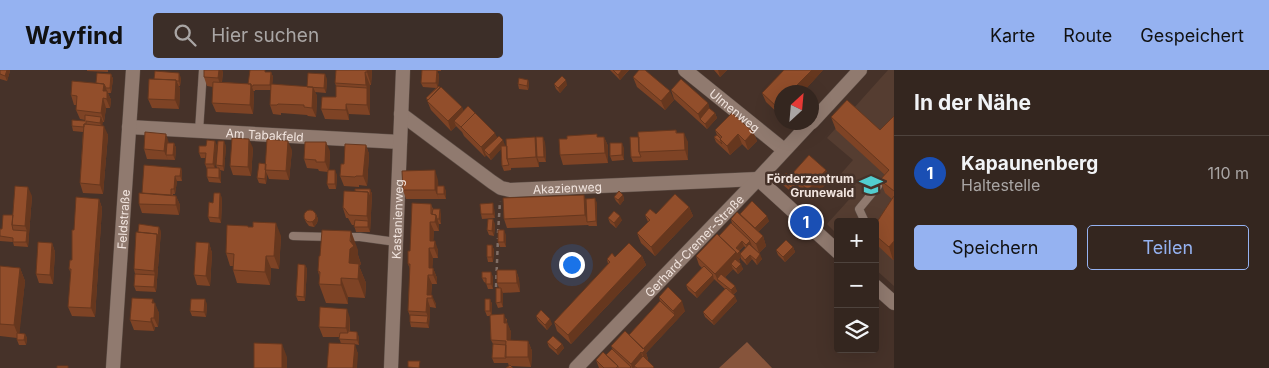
<!DOCTYPE html>
<html lang="de">
<meta charset="utf-8">
<style>
:root{--surface:#34261f;--page:#3c2e28;--text:#f1f3f6;--muted:#a9a5a4;--line:#4e433d;--accent:#95b2f1}
body{margin:0;font-family:Inter,sans-serif;background:var(--page);color:var(--text)}
.controls{position:absolute;right:15px;bottom:15px;display:grid;overflow:hidden;border-radius:5px;box-shadow:0 5px 20px #0002}
.controls button{width:45px;height:45px;display:grid;place-items:center;padding:0;border:0;border-bottom:1px solid var(--line);background:var(--surface);color:var(--text);font:25px sans-serif}
.compass{position:absolute;left:774px;top:15px;width:45px;height:45px;border-radius:50%;background:var(--surface);box-shadow:0 5px 20px #0002;rotate:26deg}
.you{position:absolute;left:571px;top:194px;width:18px;height:18px;margin:-12px;border:4px solid #fff;border-radius:50%;background:#1a73e8;box-shadow:0 0 0 8px #1a73e833}
.badge{display:grid;place-items:center;width:32px;height:32px;border-radius:50%;background:var(--accent);color:#fff;font-size:16px;font-weight:700}
.pin{position:absolute;translate:-50% -50%;border:2px solid #fff;box-shadow:0 1px 5px #0006}
.list{margin:0;padding:0;list-style:none}
h2{display:flex;justify-content:space-between;align-items:center;height:65px;margin:0;padding:0 20px;font-size:21px}
h2 small{font-size:16px;font-weight:400;color:var(--muted)}
.list li{display:grid;grid-template-columns:32px 1fr auto;gap:15px;align-items:center;box-sizing:border-box;height:75px;padding:0 20px;border-top:1px solid var(--line)}
.list b{display:block;font-size:19px;white-space:nowrap}
.list p{margin:0;font-size:16px;white-space:nowrap;color:var(--muted)}
.list em{font-size:16px;font-style:normal;color:var(--muted)}
.actions{display:flex;gap:10px;padding:15px 20px}
.actions a{flex:1;padding:11px 0;border:1px solid var(--accent);border-radius:5px;text-align:center;font-size:18px;color:var(--accent)}
.actions .main{background:var(--accent);color:#111}
.icon{flex:none;width:28px;height:28px;fill:none;stroke:currentColor;stroke-width:2;stroke-linecap:round;stroke-linejoin:round}
.map{position:relative;flex:none;width:894px;height:298px;overflow:hidden}
header{display:flex;align-items:center;gap:30px;box-sizing:border-box;height:70px;padding:0 25px;background:var(--accent);color:#111}
header strong{font-size:24px}
nav{display:flex;gap:28px;margin-inline-start:auto;font-size:18px}
.search{width:350px;height:45px;background:var(--page);display:flex;align-items:center;gap:12px;box-sizing:border-box;padding:0 18px;border-radius:5px;color:var(--muted);font-size:19px}
main{display:flex}
aside{flex:1;background:var(--surface)}
.map>svg:first-child{display:block}
.built{fill:#553d31}
.garden{fill:#86543b}
.lines{fill:none;stroke-linecap:round;stroke-linejoin:round}
.service-casing{stroke:#5e4f47;stroke-width:9}
.minor-casing{stroke:#5e4f47;stroke-width:15}
.path{stroke:#806e66;stroke-width:2.5;stroke-dasharray:4 4;stroke-linecap:butt}
.service{stroke:#907a6f;stroke-width:8}
.minor{stroke:#907a6f;stroke-width:14}
.wall{fill:#7e4325;fill-rule:evenodd}
.shaded-wall{fill:#66371e}
.building{fill:#924e2b;stroke:#66371e}
.labels{text-anchor:middle;dominant-baseline:central;stroke-width:5;stroke-linejoin:round;paint-order:stroke}
.street-label{font-size:12px;fill:#f1e4de;stroke:#463229}
.poi-label{font-size:12px;font-weight:bold;fill:#f1e4de;stroke:#463229;text-anchor:end}
</style>
<header>
<strong>Wayfind</strong>
<div class="search"><svg class="icon" aria-label="search" viewBox="0 0 24 24"><circle cx="10" cy="10" r="6"/><path d="M15 15l6 6"/></svg>Hier suchen</div>
<nav><a>Karte</a><a>Route</a><a>Gespeichert</a></nav>
</header>
<main>
<div class="map">
<svg width="894" height="298" viewBox="0 0 894 298">
<rect width="100%" height="100%" fill="#463229"/>
<path class="built" d="M888,0H894V216L875,199V152H838V165L827,154L855,123L839,106L853,90L827,68Z"/>
<path class="garden" d="M747,272L772,298H719Z"/>
<g class="lines">
<defs>
<path id="service" d="M199,61L203,0
M865,152L859,139L878,116
M293,166L331,167
M345,167H360L396,172"/>
<g id="minor">
<path id="s1" d="M685,0L784,80"/>
<path id="s2" d="M401,44L492,112L501,118L510,120L758,109"/>
<path d="M812,52L860,0"/>
<path id="s3" d="M129,57L400,72"/>
<path d="M758,109L838,182"/>
<path d="M875,216L894,233"/>
<path id="s4" d="M113,298L133,0"/>
<path id="s5" d="M391,298L403,0"/>
<path id="s6" d="M576,298L758,109L811,52"/>
</g>
</defs>
<use href="#service" class="service-casing"/>
<use href="#minor" class="minor-casing"/>
<path class="path" d="M498,163L500,131
M496,217L498,168"/>
<use href="#service" class="service"/>
<use href="#minor" class="minor"/>
</g>
<path class="wall" d="M0,0H10V1L7,11L0,9Z
M87,0H108V2L87,1Z
M336,0H372L371,15H370V45L349,44V50L325,49L321,39L336,27V16L335,13Z
M422,0H441V1H437L439,5L438,16L462,37L463,41L497,67L505,76L535,67L536,71L545,72L546,92H539V97L511,98V100L504,101L502,96L501,79L491,90L486,85L485,87L464,66L462,62L456,56L451,61L431,40L426,28L436,18L423,17L421,13Z
M610,0H629L620,10Z
M714,0H727L720,7Z
M823,0L781,46L766,32L762,23Z
M223,1L222,12L248,14L267,2H271L273,7L272,14L307,17L327,9L326,23L315,22L317,26L316,47L308,46L307,45L281,43V45L273,44L270,35L271,20H255V21H253L254,23L253,44L216,42L212,33L213,17L207,16L204,7Z
M111,4L113,9L111,23H108L111,30L110,38H106L104,52H102V56L108,65L103,124L83,123L80,113L83,62L73,61L72,56L85,51V50L80,49L76,40L77,35H74L71,25L96,13Z
M633,7L674,30L665,40L637,17Z
M181,8L180,16H179L180,19L179,39L152,38L148,29L154,9Z
M528,10L529,15L528,20L519,19L518,14Z
M554,14L567,15L560,23L556,19Z
M671,20L708,33L709,38L715,43L717,48L707,59L674,29Z
M894,46V189L893,190L876,174L875,171V155L892,129L885,123L880,110L885,105L836,60L831,47L880,60Z
M676,60L677,63L688,72V90L633,92L631,87L639,67Z
M715,60L753,62L757,71L748,80L742,74L730,85L716,72L714,67L717,65Z
M598,67H604L608,76V93L563,95L560,85Z
M169,73H174L176,78L175,90L147,89L144,79Z
M217,75L215,98H217L216,95L226,76L224,101L220,100L221,103V113L209,112L207,107V99L205,94V88H201L199,83L206,76Z
M366,75L369,84L367,116L359,115V117L344,116L340,106L344,94Z
M253,78L251,106L233,105L230,96Z
M624,78V90L612,91L610,86Z
M292,80L289,110L269,109L267,104L266,114L259,113L257,108L266,95Z
M330,81L329,100L337,105L336,119H329L327,114L328,102L319,101L318,99L307,98L304,89Z
M181,98L182,103V111H177L175,124H173V125L176,126L180,135L179,145L142,143L139,134L142,123Z
M826,100L829,110L812,130L799,118L794,124L783,115L781,110L793,109L791,105Z
M438,110V116L446,121V129H406L403,120Z
M370,119L372,124L370,162H356L354,155H352L348,148H346L343,138L355,121Z
M623,125L624,130L620,135L616,131L614,127Z
M32,126L28,177L14,176L13,172L0,171V159H2L13,145Z
M222,128L221,153L210,152L208,147L213,133Z
M99,129L102,138L95,247L72,246L68,237L71,203L69,199L72,190L74,160Z
M586,129L597,133V156H589L588,155L507,158L504,149Z
M431,134L433,139L441,144V154H439V161H434L433,171L438,180V188H433L432,198H433L437,208V214H432L431,225L436,234V238L430,237L429,258L411,257L410,252V246L408,241L410,199L408,194L410,181Z
M689,137L693,146L655,186L641,173L637,163L648,152L645,145L656,144Z
M494,138L495,148L482,149L481,144Z
M316,144L318,149L317,153L314,157L309,156L306,152L304,147Z
M740,144L769,151L758,162L763,166L766,176L759,183L752,176H751L762,189L757,195L752,189L747,195L741,189V187L739,189L740,192H739L743,199L738,204L733,199L725,207L737,221L733,225L737,231L714,255L705,247L703,242L725,219L714,209L697,228L688,220L686,215L702,198L699,195L696,186L732,154L731,149ZM744,176L746,178L740,183L739,181Z
M608,148L622,150L616,158L610,153Z
M495,154L494,166L489,165L487,160Z
M248,157L281,166L279,199L271,198L270,215L237,213L233,200V196H230L226,183Z
M161,161L156,222L136,221L134,216L135,204L134,199Z
M506,165V177H500L498,172Z
M52,173L55,182L53,214L39,213L36,204Z
M209,173L212,183L210,216L197,215L194,205Z
M492,175L494,180L493,192H488L487,187Z
M793,177L795,182L785,192L778,185L776,180Z
M358,180V185L361,194L359,196L366,213L365,228L348,227V234L326,233L319,214V205L318,201L320,186Z
M642,186L646,195L571,274L557,261L554,252L608,194L607,189L615,187Z
M305,195L307,199L305,231H298L296,226Z
M0,196L20,198L25,211L19,263L25,264L27,268L26,275H19L17,270V268L0,266Z
M516,200L519,209L520,222L502,223L503,237L498,238L496,233L499,218L497,213Z
M493,207V219H488L486,213L484,212L482,208Z
M659,227L685,241L646,283L648,289L647,290L654,298H599L596,290L606,285L613,280L611,276L629,265L660,231Z
M490,229L492,234V245L507,249V253L511,262L510,271H528L532,281L531,297L511,296H509L508,293H494L492,288L493,274L491,270L490,246H487L485,241Z
M154,233L159,243L158,257H155L154,261L134,260L130,250Z
M207,234L206,247L192,246L190,241Z
M536,246L552,254L547,260L538,251Z
M350,248V261L359,267V275L354,274L358,284L341,274L339,267H323L319,257Z
M547,272L562,274L564,278L558,285L549,277Z"/>
<path class="shaded-wall" d="M7,0H10V1L7,11L5,6Z
M219,0H222L223,1L221,17L218,8Z
M367,0H372L371,15L367,2Z
M437,0L439,5L438,18L436,13Z
M622,0H624L625,4L620,10L618,5Z
M624,0H629L625,4Z
M718,0H727L720,7Z
M812,0H823L803,22H790Z
M271,2L273,7L272,20L270,15Z
M365,2L370,15V45L367,35V18L366,15Z
M179,3L181,8L180,16L179,11Z
M111,4L113,9L111,23L110,18Z
M325,4L327,9L326,23L324,18Z
M176,10L180,19L179,39L175,30Z
M528,10L529,15L528,20L527,16Z
M566,10L567,15L560,23L558,18Z
M104,14L111,30L110,38L103,21Z
M251,14L254,23L253,44L250,35Z
M313,17L317,26L316,47L312,38Z
M670,21L674,30L665,40L661,31Z
M103,28L106,38L104,52L101,43Z
M782,32V45L781,46L777,37Z
M708,33L711,43L700,49L698,44Z
M346,34L349,44V50L346,40Z
M462,37L465,46L454,51L456,56L451,61L448,51Z
M715,43L717,48L707,59L705,54Z
M101,47L103,52L102,58L100,53Z
M104,56L108,65L103,124L100,115Z
M753,62L757,71L748,80L745,71Z
M495,63L499,72L484,80L486,85L485,87L481,77Z
M684,63L688,72V90L685,80Z
M166,64L169,73L166,85L168,90L164,81Z
M738,64L742,74L730,85L727,76Z
M535,67L538,77L537,87L539,92V97L536,87Z
M543,67L545,72L546,92L544,87Z
M604,67L608,76V93L605,83Z
M249,69L253,78L251,106L248,97Z
M503,70L505,75L491,90L489,85Z
M215,71L217,75L215,99L213,94Z
M224,71L226,76L224,101L223,96Z
M288,71L292,80L289,110L286,101Z
M326,72L330,81L329,102L325,92Z
M174,73L176,78L175,90L173,85Z
M622,73L624,78V90L622,85Z
M366,75L369,84L367,116L363,106Z
M266,94L265,100L267,104L266,114L265,109Z
M181,98L182,103V111L180,106Z
M219,98L221,103V113L219,108Z
M335,100L337,105L336,119L335,114Z
M435,100L438,110L439,124H437L439,129L435,120Z
M826,100L829,110L812,130L808,120Z
M175,106L177,111L175,124L174,119Z
M797,113L799,118L794,124L792,119Z
M444,116L446,121V129L444,124Z
M28,117L32,126L28,177L26,172L27,161L25,156Z
M370,119L372,124L370,162L368,157V151L367,146L368,122Z
M220,123L222,128L221,153L219,148Z
M584,125L588,134L587,151L585,145Z
M623,125L624,130L620,135L618,130Z
M176,126L180,135L179,145L176,135Z
M595,128L597,133V156L596,151Z
M99,129L102,138L95,247L91,238Z
M493,133L494,138L495,148L493,144Z
M689,137L693,146L655,186L651,177Z
M440,139L441,144V154L439,149Z
M316,144L318,149L317,153L314,157L312,152Z
M436,145L439,154V161L435,152Z
M620,146L622,150L616,158L614,153Z
M767,146L769,151L755,165L753,160Z
M493,149L495,154L494,166L492,161Z
M430,152L434,161L433,178L430,171Z
M276,153L281,166L279,199L274,186Z
M159,157L161,161L156,222L154,217L155,205L154,201L157,164Z
M504,160L506,165V177L504,172Z
M351,161L358,180V185L361,194L359,196L366,213L365,228L358,209L349,193Z
M763,166L766,176L759,183L756,174Z
M435,171L438,180V188L434,178Z
M742,171L744,176L737,182L736,178Z
M750,171L752,176L748,180L746,175Z
M894,171V189L893,190L889,177Z
M52,173L55,182L53,214L50,205Z
M209,173L212,183L210,216L206,206Z
M492,175L494,180L493,192L492,187Z
M793,177L795,182L785,192L783,187Z
M429,178L433,188L432,205L429,198Z
M740,181L741,186L740,184L741,187L739,189L740,192L734,197L731,194L733,199L720,212L717,209L719,213L715,204L736,182Z
M760,184L762,189L757,195L756,190Z
M750,185L752,189L747,195L745,190Z
M266,186L271,198L270,215L265,202Z
M642,186L646,195L571,274L568,265Z
M741,194L743,199L738,204L736,199Z
M305,195L307,199L305,231L304,227Z
M20,198L25,211L19,268L14,255Z
M433,198L437,208V214L433,205Z
M516,200L519,209L520,222L517,213Z
M491,202L493,207V219L491,214Z
M428,205L432,214L431,228L427,225Z
M713,205L714,210L697,228L695,223Z
M341,208L348,227V234L341,215Z
M735,216L737,221L732,225L731,220Z
M501,218L503,223V237L501,232Z
M432,225L436,234V238L432,228Z
M735,226L737,231L714,255L712,251Z
M427,228L430,237V251L426,242Z
M153,229L155,236V233L159,243L158,257L154,248L152,233Z
M205,229L207,234L206,247L204,242Z
M490,229L492,234V246L490,241Z
M682,231L685,241L677,250L673,241Z
M347,239L350,248L349,268L346,258Z
M504,244L511,262L510,280L507,270L504,253Z
M675,245L677,250L646,283L648,289L645,292L642,283V280Z
M428,246L429,251V258L427,253Z
M151,248L155,257L154,261L151,252Z
M550,249L552,254L547,260L545,255Z
M357,262L359,267V275L357,270Z
M25,264L27,268L26,275L24,270Z
M528,271L532,281L531,297L528,287Z
M282,274L287,287V298H282Z
M355,274L358,284L357,298H353Z
M562,274L564,278L558,285L556,280Z
M641,282L644,291L634,296L635,298H632L631,294Z"/>
<path class="building" d="M0,0H7L5,6L0,4Z
M204,0H219L218,8L204,7Z
M250,0H265V2H271L270,15H253V16H251V14H248Z
M336,0H367V2H365L366,15L335,13Z
M422,0H437L436,13H421Z
M613,0H622L618,5Z
M639,0H645L670,21L661,31L633,7Z
M784,0H812L790,22H782V32L777,37L762,23Z
M155,1L179,3V11H176V10L154,9Z
M97,3L111,4L110,18H106L104,14L96,13Z
M308,3L325,4L324,18L307,17Z
M562,6L566,10L558,18L554,14Z
M519,8L528,10L527,16L518,14Z
M149,9L176,10L175,30L148,29Z
M681,9L708,33L698,44L671,20Z
M72,11L104,14L103,21H107V29L103,28L101,43L76,40L77,26L71,25Z
M213,12L251,14L250,35L212,33Z
M271,14L313,17L312,38L304,37V35L278,34L277,35H270Z
M336,16L367,18V35L346,34V40L321,39L322,27H336Z
M439,16L440,17L428,30L426,28Z
M441,17L462,37L448,51L427,31Z
M847,30L880,60L894,46V121L880,110L889,100L831,47Z
M468,36L475,43L461,57L454,51Z
M709,38L715,43L705,54L700,49Z
M475,43L495,63L481,77L461,57Z
M732,43L753,62L745,71L738,64L727,76L720,69L722,67L715,60Z
M85,45L101,47L100,53L86,51V54H84V57L72,56V50L85,51Z
M84,54L104,56L100,115L80,113Z
M676,60V63H684L685,80L639,82L638,62Z
M145,62L166,64L164,81L144,79Z
M597,64V67H604L605,83L560,85L559,69H567V66Z
M717,65L721,69H720L722,74L714,67Z
M499,66L503,70L489,85L484,80Z
M535,67L536,87L507,89L506,69Z
M536,67H543L544,87H537Z
M630,67H639V82L641,87H631Z
M232,68L249,69L248,97L230,96Z
M267,69L288,71L286,101L265,100Z
M207,70L215,71L213,94H205L206,83H199V76H206Z
M218,71H224L223,96L216,95Z
M305,72H326L325,92H316V90L304,89Z
M167,73H174L173,85H166Z
M610,73H622V85L610,86Z
M345,74L366,75L363,106H356L355,107L340,106L341,94H344Z
M501,76H507V89L509,95L502,96Z
M809,85L826,100L808,120L791,105Z
M259,93L266,94L265,109L257,108Z
M144,95L181,98L180,106H175L174,119H171V125L142,123Z
M207,98H219V108L207,107Z
M328,100H335V114H327Z
M435,100V120H403L402,101Z
M786,103L797,113L792,119L781,110Z
M15,116L28,117L25,156L12,155Z
M437,116H444V124H437Z
M355,119H370V127L368,122L355,121Z
M344,121L368,122L367,146L349,145L344,138H343Z
M619,121L623,125L618,130L614,127Z
M139,123L176,126V135L139,134Z
M214,123H220L219,148L208,147L209,132L213,133Z
M675,124L689,137L651,177L637,163L650,150L645,145L650,139L656,144Z
M584,125L585,145L504,149L503,128Z
M894,126V171L889,177L875,165V155Z
M76,127L99,129L91,238L68,237L71,199H69L70,190H72V160H74Z
M595,128L596,151L587,152L586,129Z
M752,131L767,146L755,158L740,144Z
M412,133L431,134V144L436,145L435,152H430V171H435L434,178H429V198H433V205H428L427,225H432V228H427L426,242L408,241L410,194H408V181H410Z
M493,133V144H481L480,134Z
M433,139H440L439,149H437L436,145L432,144Z
M304 146a6 6 0 1 1 12 0a6 6 0 1 1-12 0Z
M614,141L620,146L614,153L608,148Z
M737,142L763,166L756,174L731,149Z
M3,145H13L12,155L13,160L27,161L26,172H13V168L0,166V159H2Z
M488,149H493L492,161L487,160Z
M355,150L368,151V157H354Z
M253,152L276,153L274,186H266L265,202L233,200L234,184L226,183L227,155L248,156V157H253Z
M731,153L750,171L746,175L742,171L736,178L740,181L737,184L736,182L719,166Z
M139,154L159,157L158,168L157,164L138,162Z
M322,160L351,161L350,171L354,176L350,179L349,193L359,194L358,209L341,208V215L319,214L320,202L318,201L319,186H320Z
M498,160H504V172H498Z
M136,162L157,164L154,201L134,199Z
M717,164L736,182L715,204L696,186Z
M786,170L793,177L783,187L776,180Z
M38,172L52,173L50,205L36,204Z
M196,172L209,173L206,206L194,205Z
M629,173L642,186L568,265L554,252L610,192L607,189L612,183L615,187Z
M749,174L760,184L756,190L750,185L745,190L740,184Z
M487,175H492V187H487Z
M735,189L741,194L736,199L731,194Z
M298,194L305,195L304,227L296,226Z
M0,196L20,198L14,255L0,254Z
M704,196L713,205L695,223L686,215Z
M497,200H516L517,213H497Z
M482,202H491V214H486V208H482Z
M135,204L155,205L154,217L134,216Z
M721,204L735,216L731,220L717,209Z
M668,217L682,231L673,241L659,227Z
M496,218H501V232L496,233Z
M726,218L735,226L712,251L703,242Z
M132,228L153,229L152,233H155L154,248H151V252L130,250Z
M191,229H205L204,242L190,241Z
M485,229H490V241H485Z
M660,231L675,245L643,279L629,265Z
M320,237L347,239L346,258L319,257Z
M541,240L550,249L545,255L536,246Z
M504,244V253H507V270L528,271V287H505L506,271L491,270L490,245Z
M410,245L428,246L427,253L410,252Z
M348,261L357,262V270L339,269L340,263H348Z
M625,261L645,280L642,283L641,282L631,294L611,276Z
M17,263L25,264L24,270H17Z
M553,266L562,274L556,280L547,272Z
M254,273L282,274V298H254Z
M329,273L355,274L353,298H327Z
M493,274L506,275V288H492Z
M612,279L631,297L630,298H618V296L606,285Z
M603,282L618,296L616,298H604L596,290Z
M643,286L654,297L653,298H637L634,296Z
M408,291H420L419,298L408,297Z
M510,295L513,298H506Z
M57,296H68V298H57Z"/>
<defs>
<symbol id="school-bare" viewBox="-9 -9 18 18"><path d="M0-5L7-2L0 1L-7-2ZM-4 1L0 2.5L4 1V4Q0 6-4 4Z" fill="#52cdcf" stroke="#463229" stroke-width="2.5" paint-order="stroke"/></symbol>
</defs>
<g fill-rule="evenodd">
<use href="#school-bare" x="855" y="99" width="32" height="32"/>
</g>
<g class="labels">
<g class="street-label">
<text stroke="none"><textPath href="#s1" startOffset="64">Ulmenweg</textPath></text>
<text stroke="none"><textPath href="#s3" startOffset="136">Am Tabakfeld</textPath></text>
<text stroke="none"><textPath href="#s2" startOffset="191">Akazienweg</textPath></text>
<text stroke="none"><textPath href="#s4" startOffset="149">Feldstraße</textPath></text>
<text stroke="none"><textPath href="#s5" startOffset="149">Kastanienweg</textPath></text>
<text stroke="none"><textPath href="#s6" startOffset="170">Gerhard-Cremer-Straße</textPath></text>
</g>
<g class="poi-label">
<text x="854" y="108">Förderzentrum<tspan x="854" dy="14">Grunewald</tspan></text>
</g>
</g>
</svg>
<div class="controls">
<button>+</button>
<button>−</button>
<button><svg class="icon" aria-label="layers" viewBox="0 0 24 24"><path d="M12 4l9 5-9 5-9-5zM3 14l9 5 9-5"/></svg></button>
</div>
<svg class="compass" viewBox="-18 -18 36 36"><path d="M0-13l5 13h-10z" fill="#e53935"/><path d="M0 13l5-13h-10z" fill="#a9a5a4"/></svg>
<div class="you"></div>
<div class="pin badge" style="left:806px;top:152px;background:#1a4fb4">1</div>
</div>
<aside>
<h2>In der Nähe<small></small></h2>
<ul class="list">
<li><span class="badge" style="background:#1a4fb4">1</span><div><b>Kapaunenberg</b><p>Haltestelle</p></div><em>110 m</em></li>
</ul>
<div class="actions"><a class="main">Speichern</a><a>Teilen</a></div>
</aside>
</main>
